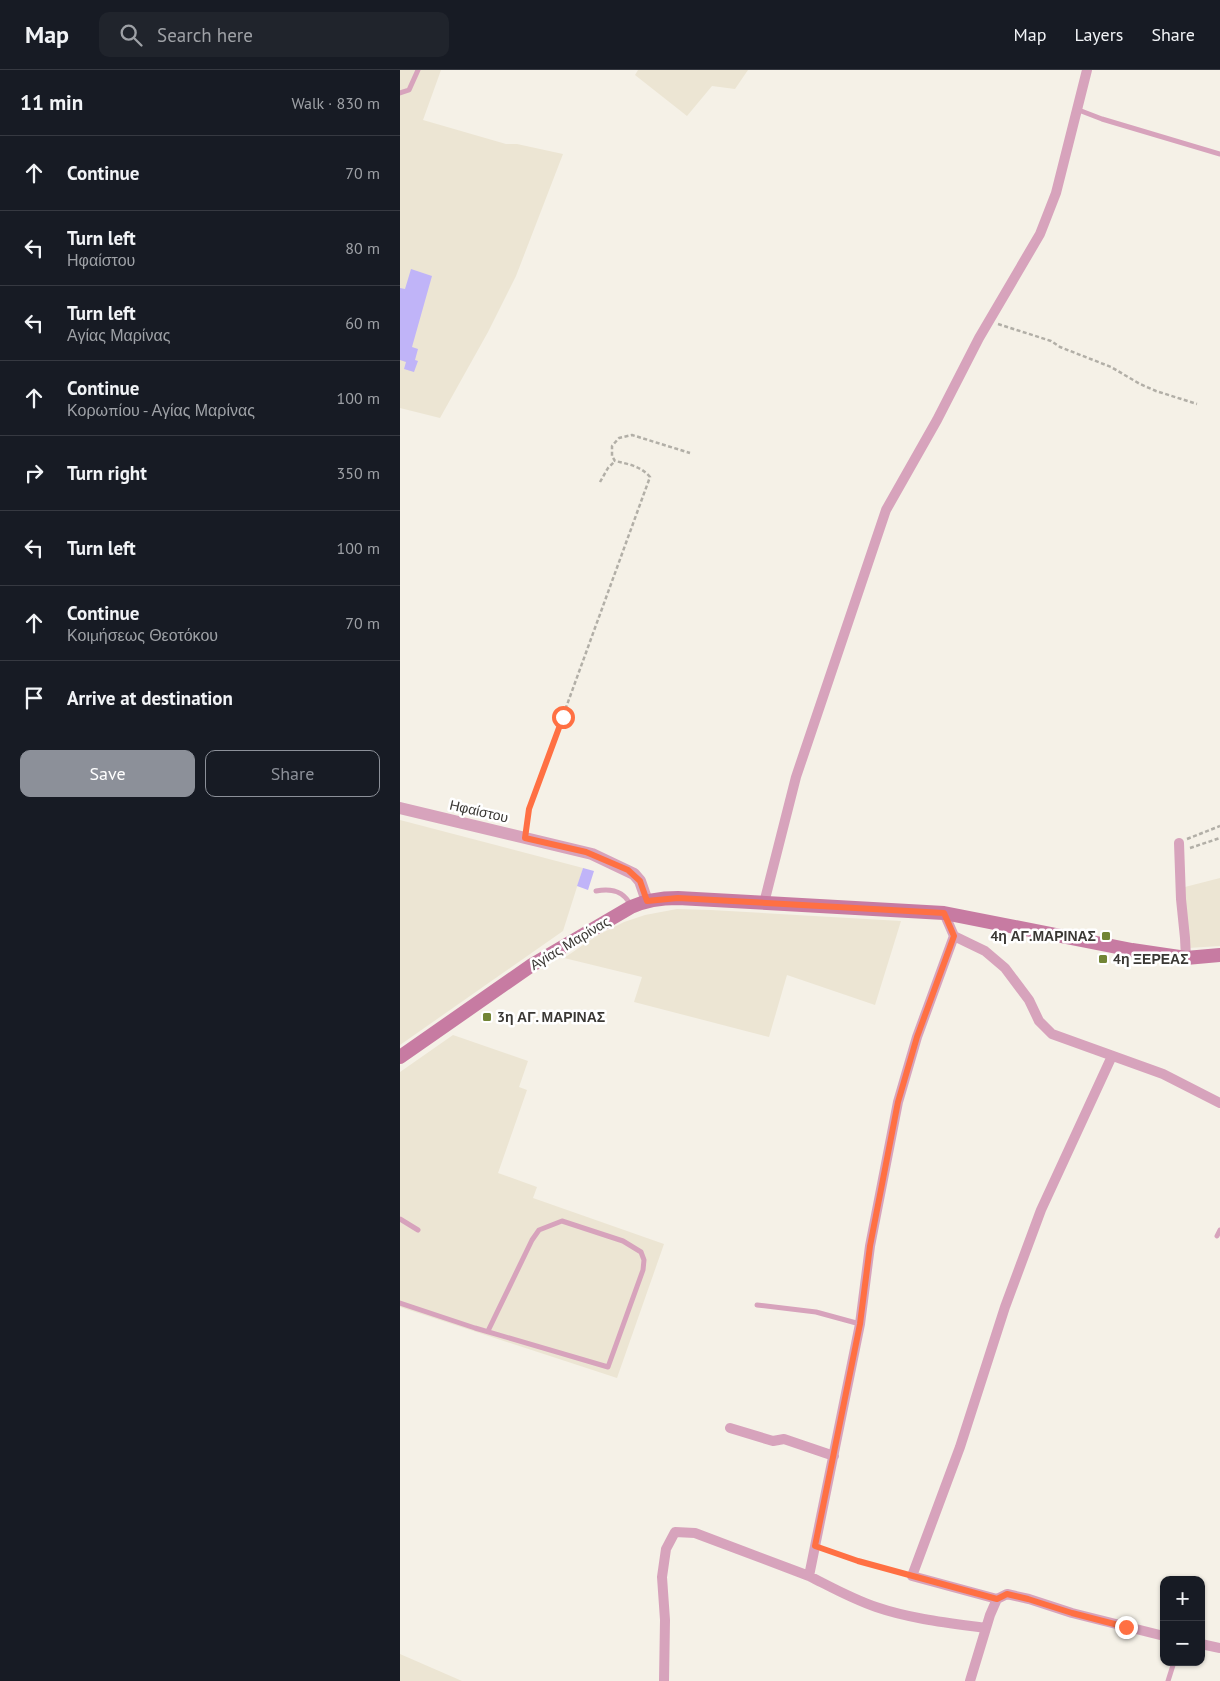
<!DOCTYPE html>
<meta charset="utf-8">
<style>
:root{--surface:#171b24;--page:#20242c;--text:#f1f3f6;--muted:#9ea1a6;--line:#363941;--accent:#8c9099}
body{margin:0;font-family:"PT Sans",sans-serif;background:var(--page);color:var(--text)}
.controls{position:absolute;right:15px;bottom:15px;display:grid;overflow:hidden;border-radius:10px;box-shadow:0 1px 4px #0004}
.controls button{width:45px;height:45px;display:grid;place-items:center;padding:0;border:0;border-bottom:1px solid var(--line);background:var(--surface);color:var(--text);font:25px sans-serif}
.stop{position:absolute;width:15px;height:15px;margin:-11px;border:4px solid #ff7043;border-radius:50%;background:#fff}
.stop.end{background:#ff7043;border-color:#fff;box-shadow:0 1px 5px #0008}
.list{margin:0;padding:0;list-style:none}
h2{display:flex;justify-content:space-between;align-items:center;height:65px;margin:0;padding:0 20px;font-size:21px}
h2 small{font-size:16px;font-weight:400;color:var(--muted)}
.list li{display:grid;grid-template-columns:32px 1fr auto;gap:15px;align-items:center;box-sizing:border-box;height:75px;padding:0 20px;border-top:1px solid var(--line)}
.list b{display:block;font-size:19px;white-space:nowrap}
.list p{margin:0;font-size:16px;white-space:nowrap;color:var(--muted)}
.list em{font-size:16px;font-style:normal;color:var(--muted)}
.actions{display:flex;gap:10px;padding:15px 20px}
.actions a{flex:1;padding:11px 0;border:1px solid var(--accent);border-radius:10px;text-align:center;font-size:18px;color:var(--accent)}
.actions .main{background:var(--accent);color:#fff}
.icon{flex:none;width:28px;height:28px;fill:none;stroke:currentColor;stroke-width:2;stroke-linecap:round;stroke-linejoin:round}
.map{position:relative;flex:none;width:820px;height:1611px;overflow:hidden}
header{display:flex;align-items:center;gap:30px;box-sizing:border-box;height:70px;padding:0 25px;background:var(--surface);border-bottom:1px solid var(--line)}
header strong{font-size:24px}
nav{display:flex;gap:28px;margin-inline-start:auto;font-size:18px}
.search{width:350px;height:45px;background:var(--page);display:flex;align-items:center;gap:12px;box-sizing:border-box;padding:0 18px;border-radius:10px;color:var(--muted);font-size:19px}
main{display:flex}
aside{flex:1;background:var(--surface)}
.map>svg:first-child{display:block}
.built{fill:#ece5d3}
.building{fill:#c0b4f8}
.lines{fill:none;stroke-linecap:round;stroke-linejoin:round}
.path{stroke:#b2afa7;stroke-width:2.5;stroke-dasharray:4 2.5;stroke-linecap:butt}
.service{stroke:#d7a3bc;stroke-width:5}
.minor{stroke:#d7a3bc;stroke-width:10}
.tertiary{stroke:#d7a3bc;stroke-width:12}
.secondary{stroke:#c77ba2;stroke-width:14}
.route{stroke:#ff7043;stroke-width:6}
.poi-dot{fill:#728535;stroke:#fff;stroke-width:2}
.labels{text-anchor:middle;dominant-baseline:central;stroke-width:5;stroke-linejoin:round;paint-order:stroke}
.street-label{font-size:14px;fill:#3a3834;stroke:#fff}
.poi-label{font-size:14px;font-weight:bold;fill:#3a3834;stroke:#fff;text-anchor:start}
</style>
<header>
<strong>Map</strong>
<div class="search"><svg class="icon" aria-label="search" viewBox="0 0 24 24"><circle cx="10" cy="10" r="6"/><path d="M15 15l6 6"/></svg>Search here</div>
<nav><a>Map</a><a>Layers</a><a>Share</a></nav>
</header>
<main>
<aside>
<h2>11 min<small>Walk · 830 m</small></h2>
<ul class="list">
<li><svg class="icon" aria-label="ahead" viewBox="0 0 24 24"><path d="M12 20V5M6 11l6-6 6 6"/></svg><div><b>Continue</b></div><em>70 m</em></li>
<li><svg class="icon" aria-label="left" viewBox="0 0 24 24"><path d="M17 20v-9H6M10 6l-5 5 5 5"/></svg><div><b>Turn left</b><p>Ηφαίστου</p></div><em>80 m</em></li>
<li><svg class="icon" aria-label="left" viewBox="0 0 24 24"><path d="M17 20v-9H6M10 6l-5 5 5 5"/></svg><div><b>Turn left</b><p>Αγίας Μαρίνας</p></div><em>60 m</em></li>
<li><svg class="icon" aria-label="ahead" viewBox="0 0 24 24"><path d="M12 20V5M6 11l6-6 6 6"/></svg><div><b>Continue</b><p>Κορωπίου - Αγίας Μαρίνας</p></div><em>100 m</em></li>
<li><svg class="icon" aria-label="right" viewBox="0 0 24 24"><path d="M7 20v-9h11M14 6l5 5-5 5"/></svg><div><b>Turn right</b></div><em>350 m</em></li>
<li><svg class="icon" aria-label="left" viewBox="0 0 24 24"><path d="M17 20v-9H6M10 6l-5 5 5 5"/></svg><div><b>Turn left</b></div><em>100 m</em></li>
<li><svg class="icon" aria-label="ahead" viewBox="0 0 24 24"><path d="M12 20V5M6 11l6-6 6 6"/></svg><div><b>Continue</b><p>Κοιμήσεως Θεοτόκου</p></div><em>70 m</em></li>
<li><svg class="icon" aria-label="arrive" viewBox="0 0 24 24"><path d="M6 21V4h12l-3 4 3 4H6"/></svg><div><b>Arrive at destination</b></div></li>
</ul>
<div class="actions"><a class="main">Save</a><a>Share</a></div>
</aside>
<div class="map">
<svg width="820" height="1611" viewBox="0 0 820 1611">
<rect width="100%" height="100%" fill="#f5f1e7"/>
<path class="built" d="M0,0H41L23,50L106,74H117L163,84L116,206L88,262L40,348L0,338Z
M238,0H348L335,19L312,16L287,46L235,5Z
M0,750L183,798L163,861L0,975Z
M820,808V876L788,878L781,818Z
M277,839L311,840L501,851L475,935L387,905L369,967L234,932L242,907L164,888L198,865L224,852L245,845Z
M53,965L128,991L119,1017L127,1020L98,1103L137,1117L133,1128L264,1174L217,1308L0,1237V1002Z
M0,1584L62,1611H0Z"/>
<path class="building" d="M11,199L32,206L12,277L18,279L15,290L18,291L14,302L4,299L6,292L0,290V218L5,219Z
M183,798L194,801L188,820L177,816Z"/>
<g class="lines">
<path class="path" d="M598,254L651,271L660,277L711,297L740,314L756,321L797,334
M200,412L208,398L215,391
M126,756L129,739L250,407C241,396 228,394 215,391L212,386V376L219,368L232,365L290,383
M787,769L820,756
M790,778L820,768
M426,1480L458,1491L502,1503"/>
<path class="service" d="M0,23L9,20L18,0
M676,39L702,49L820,84
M196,821C212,818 224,821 231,836
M0,1149L18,1160
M817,1166L820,1160
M0,1233L75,1258L208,1297L243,1200L244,1190L241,1182L223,1171L162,1151L139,1160L132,1170L88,1261
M357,1235L416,1242L460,1254
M768,1611L774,1592"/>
<path class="minor" d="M779,773L781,829L785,868L786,888
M364,833L396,707L486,440L537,350L579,268L640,164L656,123L687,0
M544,843L554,866L585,881L605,898L629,930L639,951L652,964L763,1004L820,1033
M554,866L517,967L498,1032L470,1176L460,1254L409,1506C431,1517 452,1529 476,1537C511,1549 549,1553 586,1558
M330,1358L373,1371L384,1369L434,1386
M597,1529L512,1506L560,1377L605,1237L641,1140L712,986
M801,1574L820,1578
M264,1611L265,1550L262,1507L266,1479L275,1462L295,1463L409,1506
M570,1611L590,1545L597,1529L607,1524L629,1529L672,1543L764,1566"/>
<path class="tertiary" d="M0,738L192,784L234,804L240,811L247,831"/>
<path class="secondary" d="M0,987L132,895L231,837C246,830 262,828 278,828L544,843L732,880L786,888L820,885"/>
</g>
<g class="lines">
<path class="route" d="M163,647L129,739L125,768L186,782L228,800L240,811L247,831L278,828L544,843L554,866L517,967L498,1032L470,1176L460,1254L415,1476L458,1491L597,1529L607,1524L628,1529L672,1543L726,1557"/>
</g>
<g class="poi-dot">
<rect x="701" y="861" width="10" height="10" rx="2.5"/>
<rect x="698" y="884" width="10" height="10" rx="2.5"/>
<rect x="82" y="942" width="10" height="10" rx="2.5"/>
</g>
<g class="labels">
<g class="street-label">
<text transform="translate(79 741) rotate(13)">Ηφαίστου</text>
<text transform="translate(170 873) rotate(-31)">Αγίας Μαρίνας</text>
</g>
<g class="poi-label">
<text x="696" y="866" text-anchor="end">4η ΑΓ.ΜΑΡΙΝΑΣ</text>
<text x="713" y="889">4η ΞΕΡΕΑΣ</text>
<text x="97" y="947">3η ΑΓ. ΜΑΡΙΝΑΣ</text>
</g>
</g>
</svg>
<div class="controls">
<button>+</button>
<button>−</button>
</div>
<div class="stop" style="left:163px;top:647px"></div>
<div class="stop end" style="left:726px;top:1557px"></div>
</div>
</main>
